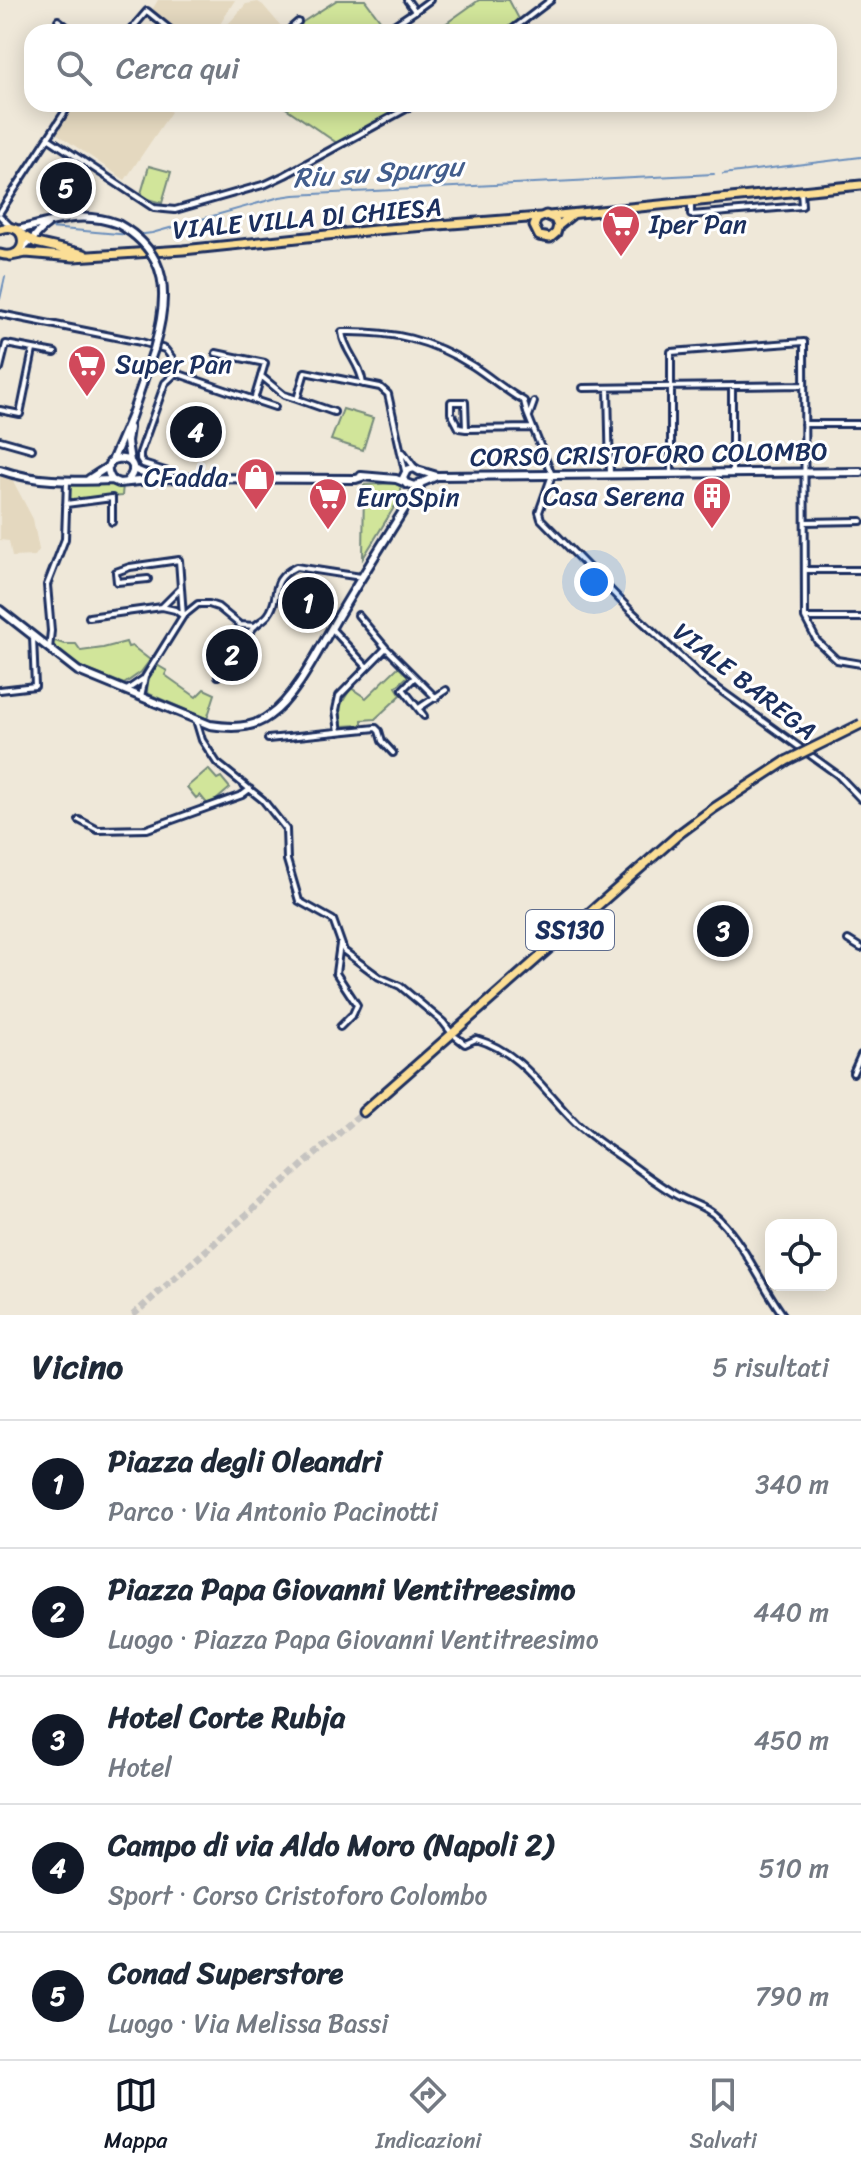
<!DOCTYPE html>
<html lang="it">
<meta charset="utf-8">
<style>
:root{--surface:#fff;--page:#f6f6f7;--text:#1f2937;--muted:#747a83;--line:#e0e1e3;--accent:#111827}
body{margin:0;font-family:Sriracha,sans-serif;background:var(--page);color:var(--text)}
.controls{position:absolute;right:24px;bottom:24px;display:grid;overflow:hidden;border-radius:16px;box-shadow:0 4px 20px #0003}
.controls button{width:72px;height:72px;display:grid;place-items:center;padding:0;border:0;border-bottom:2px solid var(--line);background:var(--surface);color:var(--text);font:40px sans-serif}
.you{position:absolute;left:594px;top:582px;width:28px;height:28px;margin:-20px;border:6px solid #fff;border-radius:50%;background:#1a73e8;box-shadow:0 0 0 12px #1a73e833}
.badge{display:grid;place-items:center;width:52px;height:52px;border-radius:50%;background:var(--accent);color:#fff;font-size:26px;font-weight:700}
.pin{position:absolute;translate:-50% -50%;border:4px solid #fff;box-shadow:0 2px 8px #0006}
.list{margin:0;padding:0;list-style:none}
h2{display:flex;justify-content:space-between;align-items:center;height:104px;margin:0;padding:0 32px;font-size:34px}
h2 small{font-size:26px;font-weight:400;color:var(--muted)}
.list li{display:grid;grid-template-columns:52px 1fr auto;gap:24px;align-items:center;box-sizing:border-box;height:128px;padding:0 32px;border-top:2px solid var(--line)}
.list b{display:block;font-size:30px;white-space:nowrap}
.list p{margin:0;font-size:26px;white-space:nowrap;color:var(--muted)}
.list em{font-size:26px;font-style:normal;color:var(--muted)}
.icon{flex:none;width:44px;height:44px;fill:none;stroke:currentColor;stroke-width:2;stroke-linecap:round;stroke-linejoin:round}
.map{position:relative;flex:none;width:861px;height:1315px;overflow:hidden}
.search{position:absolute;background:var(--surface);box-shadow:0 4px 20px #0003;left:24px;right:24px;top:24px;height:88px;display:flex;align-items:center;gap:20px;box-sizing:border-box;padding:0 28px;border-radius:24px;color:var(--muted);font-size:30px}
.sheet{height:744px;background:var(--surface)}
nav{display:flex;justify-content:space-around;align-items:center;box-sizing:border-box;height:112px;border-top:2px solid var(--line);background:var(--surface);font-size:22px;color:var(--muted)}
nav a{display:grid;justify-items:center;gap:4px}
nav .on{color:var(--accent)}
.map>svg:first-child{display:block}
.built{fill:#e4d8bf}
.green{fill:#d1e59a;stroke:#768a7c;stroke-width:2}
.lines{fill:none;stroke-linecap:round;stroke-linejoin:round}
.stream{stroke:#6a8ebc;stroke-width:2}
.trunk-tunnel{stroke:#c5c3c0;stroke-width:7;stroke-dasharray:7 3.5;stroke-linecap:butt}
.minor-casing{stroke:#1b2f5e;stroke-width:10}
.tertiary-casing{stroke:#1b2f5e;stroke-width:12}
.primary-casing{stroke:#1b2f5e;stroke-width:13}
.trunk-casing{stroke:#1b2f5e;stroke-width:13}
.minor{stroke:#fff;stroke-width:4}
.tertiary{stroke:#fff;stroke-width:6}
.primary{stroke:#fbde96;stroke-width:7}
.trunk{stroke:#fbde96;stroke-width:7}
.tertiary-bridge-casing{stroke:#1b2f5e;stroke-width:12;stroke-linecap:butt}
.trunk-bridge-casing{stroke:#1b2f5e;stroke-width:13;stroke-linecap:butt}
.tertiary-bridge{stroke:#fff;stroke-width:6}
.trunk-bridge{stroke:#fbde96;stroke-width:7}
.labels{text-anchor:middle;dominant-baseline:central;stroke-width:6;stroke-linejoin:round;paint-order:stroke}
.shield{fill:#fff;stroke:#5f6d8e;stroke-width:2}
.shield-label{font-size:24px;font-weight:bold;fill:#1b2f5e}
.street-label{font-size:26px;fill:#1b2f5e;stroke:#fff}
.poi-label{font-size:26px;fill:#1b2f5e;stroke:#fff;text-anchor:start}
.water-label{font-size:28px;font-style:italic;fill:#435e8d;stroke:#fff}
</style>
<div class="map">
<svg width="861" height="1315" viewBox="0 0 861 1315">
<rect width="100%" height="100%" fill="#efe8d9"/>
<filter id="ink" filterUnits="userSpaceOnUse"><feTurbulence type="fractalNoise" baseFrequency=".0125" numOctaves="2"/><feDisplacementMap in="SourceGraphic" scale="16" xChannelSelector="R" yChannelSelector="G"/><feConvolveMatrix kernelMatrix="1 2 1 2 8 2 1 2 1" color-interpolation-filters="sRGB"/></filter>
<g filter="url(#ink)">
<path class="built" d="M158,0H235L217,29L220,31L231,21L246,4L258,2L263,5L286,32H181L152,10Z
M75,104H160L171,112L125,180L56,133Z
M0,477L12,479L33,519L39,550L35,556L12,557L9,541L0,540Z"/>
<path class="green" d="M337,0H365L389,32L292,31L295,27Z
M479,0H509L519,19L504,32H434Z
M280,104H410L337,143Z
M149,166L171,172L162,203L140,197Z
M343,409L373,418L363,450L331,440Z
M112,481L123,484L122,496L68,501L69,482Z
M394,483L401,487V496L363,558L364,485Z
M52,640L64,644H76L81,651L103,648L126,642L128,647L132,646L150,660L141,672L124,684L70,663L50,648Z
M157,665L167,671L165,675L196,697L204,689L215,694L207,719L147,693L148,677Z
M398,667L408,676L396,687L401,695L375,719L362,720V725L342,726L340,706L351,688L366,698Z
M208,769L217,779L221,777L230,788L209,806L200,795L196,798L187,787Z"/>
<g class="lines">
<path class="stream" d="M723,174L861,157
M50,228L130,235
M137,235L152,233L280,197L294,195L714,174
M0,299L5,277"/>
<path class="trunk-tunnel" d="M133,1315L363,1112"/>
<defs>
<path id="minor" d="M407,0L415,11L430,0
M58,20L73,32
M129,32L147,11L173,32
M291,32V28L298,22
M393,32L394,25L415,11
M509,32L551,0
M48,138L154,208L175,210L266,184L285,175L415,104
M691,203V215L802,206L801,191
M0,212L70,104
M0,216L11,227
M0,314L141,342L165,349L172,358L176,373
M0,368L6,344L55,353
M261,376L284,395L297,399L305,372L380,387L388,394L405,471
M363,384C361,364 344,351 342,332C392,331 430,339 473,366C490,377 506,391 524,401L527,413L552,475L539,512L541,519L630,610L702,677L838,775L861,799
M732,386V473
M583,388L804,385
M608,388L610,475
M297,399L334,412
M254,400L275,407
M0,410L20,414L33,350
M529,416L534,402
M804,424H861
M466,429L465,402H451V413L459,428L466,429L533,428
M0,440L32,449
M403,452L414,467
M671,474V352L804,342L805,618L817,641L837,660L861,664
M169,478L168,472L143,464L140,459V453L165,383L176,373L254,400L265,363L216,353
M66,504L112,498V522
M805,522L861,521
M805,570H861
M148,579L117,582L116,572L130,567L179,560L183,616
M162,607L180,589
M358,615L386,648L436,698
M89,617L162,607L175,610L183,616
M805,618H861
M331,628L367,667
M49,649L51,631L47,585L65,539L67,481
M218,676C230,660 240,643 253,628C257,623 264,620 268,615C282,597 267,581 296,567L361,577
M415,677L403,689L424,716
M0,690L35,686L33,637
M127,690L143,679
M141,697L145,677L183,616L198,604H209L218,607L240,625L255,626
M419,708L446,690
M196,720L202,740L217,763L263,800L286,829L287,860L299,901L333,920L344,951L379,977L400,986L443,1022L450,1031
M339,732L336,710L339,696L386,648
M268,739L376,728L379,731L382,741L393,753
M79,820L98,830L147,829L242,795L250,789
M848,940L861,948
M340,944L336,973L357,1005L353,1014L340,1027
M456,1037L465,1044L476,1039C522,1052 544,1092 577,1124C591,1136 606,1147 621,1157C639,1170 657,1184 676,1195C690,1203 708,1207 719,1219C747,1248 760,1283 783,1315
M853,1073L861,1055"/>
<path id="tertiary" d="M17,230C54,222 81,210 118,224
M21,249C32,243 36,232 47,225
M129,428L127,442L130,461
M112,461L131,417L154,349
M133,469L155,478
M0,470C37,483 74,481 112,480L119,483L169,478L356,479L362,477
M417,470L437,476L861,472
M361,476L396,479L414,486L437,476
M89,479L109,466
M112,480C92,449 152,454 127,481
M406,484L403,478L407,470L414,468L419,471
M0,610L78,671L210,725C230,728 252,729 269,716C297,697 321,645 339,615C362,576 386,538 410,500C416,495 420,491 420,483"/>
<path id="primary" d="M549,216L861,185
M558,226L555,219L546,215L537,219L534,226L539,236L550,238L556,233L558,226L573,214
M0,229C30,219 30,263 0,254
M21,234L36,243L84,254
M11,256L26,253L74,257L183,250L375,230L540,217"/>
<path id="trunk" d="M363,1112L679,834L714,808L786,761"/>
</defs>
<use href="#minor" class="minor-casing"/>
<use href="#tertiary" class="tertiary-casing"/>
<use href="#primary" class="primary-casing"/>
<use href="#trunk" class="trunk-casing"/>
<use href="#minor" class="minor"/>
<use href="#tertiary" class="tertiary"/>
<use href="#primary" class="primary"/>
<use href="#trunk" class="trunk"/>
<defs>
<path id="tertiary-bridge" d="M118,224C171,254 169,297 154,349"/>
<path id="trunk-bridge" d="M786,761L861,724"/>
</defs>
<use href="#tertiary-bridge" class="tertiary-bridge-casing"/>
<use href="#trunk-bridge" class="trunk-bridge-casing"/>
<use href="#tertiary-bridge" class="tertiary-bridge"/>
<use href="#trunk-bridge" class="trunk-bridge"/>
</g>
</g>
<defs>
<symbol id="supermarket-pin" viewBox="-11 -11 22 30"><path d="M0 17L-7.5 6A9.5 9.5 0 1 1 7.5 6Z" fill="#d1495b" stroke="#fff"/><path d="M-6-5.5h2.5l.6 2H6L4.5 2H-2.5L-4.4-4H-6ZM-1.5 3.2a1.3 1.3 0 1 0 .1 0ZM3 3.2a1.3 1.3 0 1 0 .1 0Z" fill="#fff"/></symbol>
<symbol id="shop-pin" viewBox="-11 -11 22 30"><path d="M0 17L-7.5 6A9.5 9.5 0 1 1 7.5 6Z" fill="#d1495b" stroke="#fff"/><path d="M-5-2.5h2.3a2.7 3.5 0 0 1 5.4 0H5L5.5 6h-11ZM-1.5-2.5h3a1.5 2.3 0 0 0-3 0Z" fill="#fff"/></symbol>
<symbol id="building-pin" viewBox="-11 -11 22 30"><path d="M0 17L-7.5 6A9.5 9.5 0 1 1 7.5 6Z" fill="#d1495b" stroke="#fff"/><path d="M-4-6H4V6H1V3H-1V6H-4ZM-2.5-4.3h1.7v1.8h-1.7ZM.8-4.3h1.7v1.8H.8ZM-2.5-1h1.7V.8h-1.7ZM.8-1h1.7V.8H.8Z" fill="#fff"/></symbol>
</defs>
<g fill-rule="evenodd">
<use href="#supermarket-pin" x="599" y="202" width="44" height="60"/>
<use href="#supermarket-pin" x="65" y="342" width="44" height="60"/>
<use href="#shop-pin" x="234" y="455" width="44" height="60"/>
<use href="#building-pin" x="690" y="474" width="44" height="60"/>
<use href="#supermarket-pin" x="306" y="475" width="44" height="60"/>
</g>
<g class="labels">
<rect class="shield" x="526" y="910" width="88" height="40" rx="6"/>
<g class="shield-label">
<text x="570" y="930">SS130</text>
</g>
<g class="street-label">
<text transform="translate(307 218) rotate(-5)">VIALE VILLA DI CHIESA</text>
<text transform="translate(649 454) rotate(-1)">CORSO CRISTOFORO COLOMBO</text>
<text transform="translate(745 681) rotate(38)">VIALE BAREGA</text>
</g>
<g class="poi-label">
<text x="649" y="224">Iper Pan</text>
<text x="115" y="364">Super Pan</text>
<text x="228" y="477" text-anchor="end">CFadda</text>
<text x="684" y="496" text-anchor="end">Casa Serena</text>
<text x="356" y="497">EuroSpin</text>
</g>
<g class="water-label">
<text transform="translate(378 172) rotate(-4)">Riu su Spurgu</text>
</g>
</g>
</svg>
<div class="controls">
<button><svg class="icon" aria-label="locate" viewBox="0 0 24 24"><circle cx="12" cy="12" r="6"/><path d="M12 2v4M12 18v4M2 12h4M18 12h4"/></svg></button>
</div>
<div class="you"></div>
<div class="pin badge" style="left:308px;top:603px">1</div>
<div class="pin badge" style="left:232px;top:655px">2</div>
<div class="pin badge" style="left:723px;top:931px">3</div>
<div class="pin badge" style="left:196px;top:432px">4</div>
<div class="pin badge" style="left:66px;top:188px">5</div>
<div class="search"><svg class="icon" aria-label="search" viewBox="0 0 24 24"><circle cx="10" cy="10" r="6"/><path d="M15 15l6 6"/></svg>Cerca qui</div>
</div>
<section class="sheet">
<h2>Vicino<small>5 risultati</small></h2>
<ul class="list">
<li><span class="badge">1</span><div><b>Piazza degli Oleandri</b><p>Parco · Via Antonio Pacinotti</p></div><em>340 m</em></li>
<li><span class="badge">2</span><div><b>Piazza Papa Giovanni Ventitreesimo</b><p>Luogo · Piazza Papa Giovanni Ventitreesimo</p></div><em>440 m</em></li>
<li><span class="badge">3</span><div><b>Hotel Corte Rubja</b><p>Hotel</p></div><em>450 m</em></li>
<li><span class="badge">4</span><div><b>Campo di via Aldo Moro (Napoli 2)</b><p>Sport · Corso Cristoforo Colombo</p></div><em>510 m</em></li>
<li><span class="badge">5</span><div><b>Conad Superstore</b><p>Luogo · Via Melissa Bassi</p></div><em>790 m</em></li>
</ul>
</section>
<nav>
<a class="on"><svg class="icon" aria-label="map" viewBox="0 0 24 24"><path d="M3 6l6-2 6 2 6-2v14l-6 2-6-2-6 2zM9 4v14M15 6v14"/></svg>Mappa</a>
<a><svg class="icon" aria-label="directions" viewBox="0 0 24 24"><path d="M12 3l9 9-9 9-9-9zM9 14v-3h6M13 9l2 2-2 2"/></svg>Indicazioni</a>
<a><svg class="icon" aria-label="saved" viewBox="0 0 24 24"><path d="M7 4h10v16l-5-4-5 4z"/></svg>Salvati</a>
</nav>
